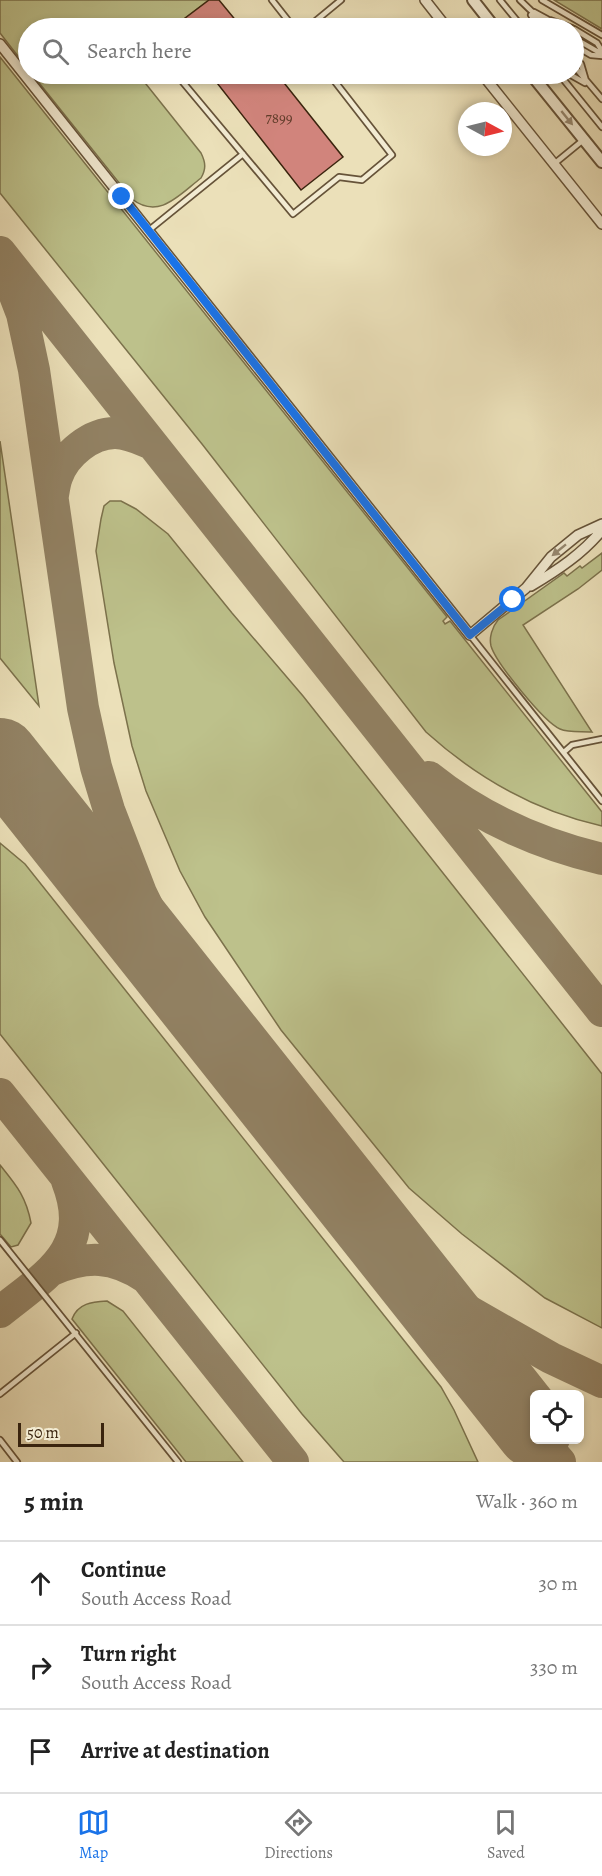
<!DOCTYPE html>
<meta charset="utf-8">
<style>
:root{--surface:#fff;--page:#f2f2f2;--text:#222;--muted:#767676;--line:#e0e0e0;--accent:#1a73e8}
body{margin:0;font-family:Alegreya,serif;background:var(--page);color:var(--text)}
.controls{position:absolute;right:18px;bottom:18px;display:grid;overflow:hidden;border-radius:9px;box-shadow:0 3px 9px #0003}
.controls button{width:54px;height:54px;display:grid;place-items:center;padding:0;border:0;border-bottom:2px solid var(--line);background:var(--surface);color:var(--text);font:30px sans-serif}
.compass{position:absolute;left:458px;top:102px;width:54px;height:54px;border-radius:50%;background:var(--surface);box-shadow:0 3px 9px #0003;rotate:97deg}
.scale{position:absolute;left:18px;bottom:15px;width:86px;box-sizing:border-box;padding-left:6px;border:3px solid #3a240e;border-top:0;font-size:16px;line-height:21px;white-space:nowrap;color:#3a240e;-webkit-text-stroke:4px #f2ebd2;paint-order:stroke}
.stop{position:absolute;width:18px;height:18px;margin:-14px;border:4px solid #1a73e8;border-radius:50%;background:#fff}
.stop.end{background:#1a73e8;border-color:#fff;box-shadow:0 2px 6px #0008}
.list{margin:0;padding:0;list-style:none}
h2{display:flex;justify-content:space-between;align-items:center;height:78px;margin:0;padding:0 24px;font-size:26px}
h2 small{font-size:20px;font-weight:400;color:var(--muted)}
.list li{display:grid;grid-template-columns:39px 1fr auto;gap:18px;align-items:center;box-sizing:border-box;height:84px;padding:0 24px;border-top:2px solid var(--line)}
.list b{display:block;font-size:22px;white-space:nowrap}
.list p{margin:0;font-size:20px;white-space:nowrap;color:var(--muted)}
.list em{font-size:20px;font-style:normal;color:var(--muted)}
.icon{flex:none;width:33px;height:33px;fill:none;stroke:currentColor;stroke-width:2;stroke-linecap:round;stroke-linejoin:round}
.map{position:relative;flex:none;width:602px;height:1462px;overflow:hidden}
.search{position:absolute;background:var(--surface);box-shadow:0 3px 9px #0003;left:18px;right:18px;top:18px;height:66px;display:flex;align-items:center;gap:15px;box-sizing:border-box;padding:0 21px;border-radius:33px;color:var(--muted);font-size:22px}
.sheet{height:330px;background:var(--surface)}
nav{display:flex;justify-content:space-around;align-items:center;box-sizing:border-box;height:84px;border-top:2px solid var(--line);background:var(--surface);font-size:16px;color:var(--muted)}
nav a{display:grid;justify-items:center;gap:3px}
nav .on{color:var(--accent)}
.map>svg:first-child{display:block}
.green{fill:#bdc18b;stroke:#7c724c;stroke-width:1.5}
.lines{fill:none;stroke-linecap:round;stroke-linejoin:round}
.taxiway{stroke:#928264;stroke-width:32}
.runway{stroke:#928264;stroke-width:76}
.building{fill:#d1847c;stroke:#3a240e;stroke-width:1.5}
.service-casing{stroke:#665339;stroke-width:8}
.minor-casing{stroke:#665339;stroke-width:12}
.tertiary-casing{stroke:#665339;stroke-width:14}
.service{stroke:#f2ebd2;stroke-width:4.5}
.minor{stroke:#f2ebd2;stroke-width:9}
.tertiary{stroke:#f2ebd2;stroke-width:10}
.oneway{fill:#968870}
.route{stroke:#1a73e8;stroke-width:8}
.labels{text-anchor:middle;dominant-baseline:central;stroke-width:5;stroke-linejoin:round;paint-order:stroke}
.number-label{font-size:15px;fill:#603c2a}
</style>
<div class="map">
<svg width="602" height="1462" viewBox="0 0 602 1462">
<rect width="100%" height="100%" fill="#ebe0b9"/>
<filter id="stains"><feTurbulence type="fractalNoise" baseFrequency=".00333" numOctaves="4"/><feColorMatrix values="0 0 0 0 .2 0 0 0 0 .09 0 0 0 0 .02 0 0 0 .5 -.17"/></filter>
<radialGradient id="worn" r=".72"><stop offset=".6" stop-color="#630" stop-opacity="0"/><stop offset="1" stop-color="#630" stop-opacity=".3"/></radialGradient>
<path class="green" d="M0,0H209L172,28H28V69L0,33Z
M554,0H602V29Z
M0,57L447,617L443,621L445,624L450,621L602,812V826C535,811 477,778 426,732L202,444L0,193Z
M32,74H138L201,153C206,163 206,169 201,178C179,195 159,220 132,199Z
M0,441L39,706L0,658Z
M110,501H121L136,509L168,534L232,613L303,696L602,1074V1328L545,1298L462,1234L409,1188L281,1030L205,917L180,871L146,791L132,746L114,663L96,551L101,519L104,506Z
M602,553V570L578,589L523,625L592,732C582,731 569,733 560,729C544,722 496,663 491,646C489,638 492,627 498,620L564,573L567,576L580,566L582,568Z
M0,843L25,864L441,1387L454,1410L478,1462H344L302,1414L0,1034Z
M0,1165C16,1185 26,1196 31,1223L18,1245L11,1247L0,1234Z
M107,1301L123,1311L243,1462H186L72,1319C78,1303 92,1302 107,1301Z"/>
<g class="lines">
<path class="taxiway" d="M0,252L602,1011
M7,275L22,314L34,370L83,708L96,767L109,810L141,893L166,944L197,996L301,1136
M53,495C54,489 55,482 57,477C65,454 91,433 115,433C128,433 140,439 152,444
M429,777C480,818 539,844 602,859
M0,1094L293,1462
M368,1220L379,1235L458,1305L551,1358L602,1382
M52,1270C87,1255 113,1256 145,1277
M0,1312C47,1274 94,1250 67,1181
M541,1440L560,1462"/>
<path class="runway" d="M0,756L534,1430"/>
</g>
<path class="building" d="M209,0H219L242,28H172Z
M210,74H277L343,157L301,190Z"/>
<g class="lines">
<defs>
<path id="service" d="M272,0L294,28
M500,0L523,28
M520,0L549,28
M542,0L602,35
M534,12L547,19L559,28
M531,15L539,28
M550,20L572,28
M307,28L341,0
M574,29L597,43L602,51
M574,38L602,54
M574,45L591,55L602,56
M574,55L581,64L586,81
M574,66L602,99
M176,74L293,214L339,177L362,180L392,155L329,74
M559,74L602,127
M569,74L585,83
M554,164L582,141
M148,231L243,154
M470,635L602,801
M564,752L572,745L602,739
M0,1240L178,1462
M0,1394L76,1333
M0,1440L17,1462"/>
<path id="minor" d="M425,0L447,28
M0,44L470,635L526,588L551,557L578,535L602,524
M482,74L602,224
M531,586C558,570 582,554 602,530"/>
<path id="tertiary" d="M473,0L495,28
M531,74L602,162"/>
</defs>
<use href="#service" class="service-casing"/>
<use href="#minor" class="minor-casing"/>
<use href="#tertiary" class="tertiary-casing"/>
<use href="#service" class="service"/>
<use href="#minor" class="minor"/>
<use href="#tertiary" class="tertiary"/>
</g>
<defs><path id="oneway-solid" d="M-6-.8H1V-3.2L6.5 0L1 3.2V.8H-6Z" transform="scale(1.5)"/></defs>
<g class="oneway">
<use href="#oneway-solid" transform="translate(567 118) rotate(51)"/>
<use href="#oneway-solid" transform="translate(559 550) rotate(141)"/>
</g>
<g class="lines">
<path class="route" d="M122,197L470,635L513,600"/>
</g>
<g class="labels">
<g class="number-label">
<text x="279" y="118">7899</text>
</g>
</g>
<rect width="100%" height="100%" filter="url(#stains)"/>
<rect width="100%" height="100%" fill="url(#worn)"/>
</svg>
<div class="controls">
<button><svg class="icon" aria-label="locate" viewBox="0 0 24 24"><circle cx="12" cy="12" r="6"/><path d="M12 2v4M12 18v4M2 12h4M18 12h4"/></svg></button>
</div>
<svg class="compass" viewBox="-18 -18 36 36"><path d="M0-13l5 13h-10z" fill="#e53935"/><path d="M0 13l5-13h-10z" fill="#767676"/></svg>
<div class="scale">50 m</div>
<div class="stop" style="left:513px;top:600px"></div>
<div class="stop end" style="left:122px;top:197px"></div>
<div class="search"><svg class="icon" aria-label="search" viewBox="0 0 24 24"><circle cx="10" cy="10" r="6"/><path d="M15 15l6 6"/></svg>Search here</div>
</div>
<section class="sheet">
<h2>5 min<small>Walk · 360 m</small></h2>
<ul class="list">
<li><svg class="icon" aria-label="ahead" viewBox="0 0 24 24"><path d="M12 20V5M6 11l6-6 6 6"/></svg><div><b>Continue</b><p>South Access Road</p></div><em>30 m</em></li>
<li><svg class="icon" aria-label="right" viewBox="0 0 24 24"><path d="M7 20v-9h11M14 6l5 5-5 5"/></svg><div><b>Turn right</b><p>South Access Road</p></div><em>330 m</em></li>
<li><svg class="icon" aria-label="arrive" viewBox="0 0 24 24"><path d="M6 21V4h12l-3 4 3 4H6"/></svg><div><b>Arrive at destination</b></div></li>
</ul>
</section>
<nav>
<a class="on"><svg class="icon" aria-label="map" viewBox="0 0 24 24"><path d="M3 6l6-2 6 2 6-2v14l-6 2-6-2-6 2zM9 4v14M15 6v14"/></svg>Map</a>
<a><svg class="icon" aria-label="directions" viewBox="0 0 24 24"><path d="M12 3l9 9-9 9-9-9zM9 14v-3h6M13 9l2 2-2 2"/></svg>Directions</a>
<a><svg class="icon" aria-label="saved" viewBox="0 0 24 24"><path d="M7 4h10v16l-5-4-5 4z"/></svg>Saved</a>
</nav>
